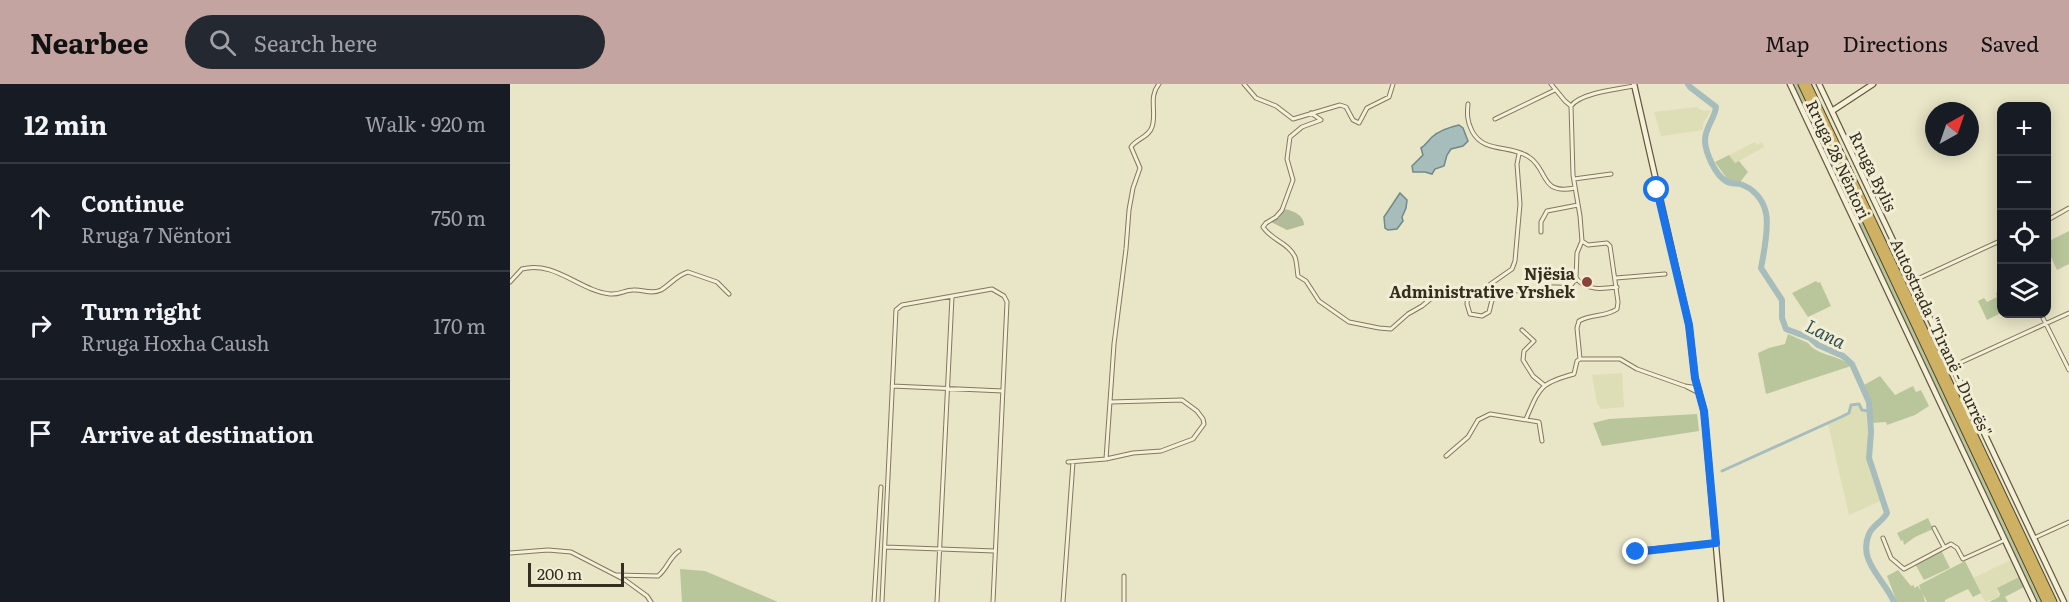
<!DOCTYPE html>
<meta charset="utf-8">
<style>
:root{--surface:#171b24;--page:#242831;--text:#f1f3f6;--muted:#9ea1a6;--line:#363941;--accent:#c3a4a0}
body{margin:0;font-family:Literata,serif;background:var(--page);color:var(--text)}
.controls{position:absolute;right:18px;top:18px;display:grid;overflow:hidden;border-radius:12px;box-shadow:0 3px 15px #0003}
.controls button{width:54px;height:54px;display:grid;place-items:center;padding:0;border:0;border-bottom:2px solid var(--line);background:var(--surface);color:var(--text);font:30px sans-serif}
.compass{position:absolute;left:1415px;top:18px;width:54px;height:54px;border-radius:50%;background:var(--surface);box-shadow:0 3px 15px #0003;rotate:40deg}
.scale{position:absolute;left:18px;bottom:15px;width:96px;box-sizing:border-box;padding-left:6px;border:3px solid #342e20;border-top:0;font-size:16px;line-height:21px;white-space:nowrap;color:#342e20;-webkit-text-stroke:4px #f1eed5;paint-order:stroke}
.stop{position:absolute;width:18px;height:18px;margin:-14px;border:4px solid #1a73e8;border-radius:50%;background:#fff}
.stop.end{background:#1a73e8;border-color:#fff;box-shadow:0 2px 6px #0008}
.list{margin:0;padding:0;list-style:none}
h2{display:flex;justify-content:space-between;align-items:center;height:78px;margin:0;padding:0 24px;font-size:26px}
h2 small{font-size:20px;font-weight:400;color:var(--muted)}
.list li{display:grid;grid-template-columns:39px 1fr auto;gap:18px;align-items:center;box-sizing:border-box;height:108px;padding:0 24px;border-top:2px solid var(--line)}
.list b{display:block;font-size:22px;white-space:nowrap}
.list p{margin:0;font-size:20px;white-space:nowrap;color:var(--muted)}
.list em{font-size:20px;font-style:normal;color:var(--muted)}
.icon{flex:none;width:33px;height:33px;fill:none;stroke:currentColor;stroke-width:2;stroke-linecap:round;stroke-linejoin:round}
.map{position:relative;flex:none;width:1559px;height:518px;overflow:hidden}
header{display:flex;align-items:center;gap:36px;box-sizing:border-box;height:84px;padding:0 30px;background:var(--accent);color:#111}
header strong{font-size:28px}
nav{display:flex;gap:33px;margin-inline-start:auto;font-size:21px}
.search{width:420px;height:54px;background:var(--page);display:flex;align-items:center;gap:15px;box-sizing:border-box;padding:0 21px;border-radius:33px;color:var(--muted);font-size:22px}
main{display:flex}
aside{flex:1;background:var(--surface)}
.map>svg:first-child{display:block}
.farmland{fill:#dddeb5}
.green{fill:#b9c69c}
.cemetery{fill:#b2bc9a}
.water{fill:#a7bdbb;stroke:#6f8a88;stroke-width:1.5}
.lines{fill:none;stroke-linecap:round;stroke-linejoin:round}
.canal{stroke:#a7bdbb;stroke-width:3}
.river{stroke:#a7bdbb;stroke-width:6}
.street-casing{stroke:#82785e;stroke-width:5}
.secondary-casing{stroke:#645941;stroke-width:7}
.highway-casing{stroke:#514632;stroke-width:9}
.street{stroke:#f5f1d9;stroke-width:3}
.secondary{stroke:#f5f1d9;stroke-width:4.5}
.highway{stroke:#ceb162;stroke-width:7}
.route{stroke:#1a73e8;stroke-width:8}
.poi-dot{fill:#8a4436;stroke:#f1eed5;stroke-width:2}
.labels{text-anchor:middle;dominant-baseline:central;stroke-width:6;stroke-linejoin:round;paint-order:stroke}
.street-label{font-size:16px;fill:#342e20;stroke:#f1eed5}
.poi-label{font-size:16px;font-weight:bold;fill:#342e20;stroke:#f1eed5;text-anchor:end}
.water-label{font-size:18px;font-style:italic;fill:#314f52;stroke:#f1eed5}
</style>
<header>
<strong>Nearbee</strong>
<div class="search"><svg class="icon" aria-label="search" viewBox="0 0 24 24"><circle cx="10" cy="10" r="6"/><path d="M15 15l6 6"/></svg>Search here</div>
<nav><a>Map</a><a>Directions</a><a>Saved</a></nav>
</header>
<main>
<aside>
<h2>12 min<small>Walk · 920 m</small></h2>
<ul class="list">
<li><svg class="icon" aria-label="ahead" viewBox="0 0 24 24"><path d="M12 20V5M6 11l6-6 6 6"/></svg><div><b>Continue</b><p>Rruga 7 Nëntori</p></div><em>750 m</em></li>
<li><svg class="icon" aria-label="right" viewBox="0 0 24 24"><path d="M7 20v-9h11M14 6l5 5-5 5"/></svg><div><b>Turn right</b><p>Rruga Hoxha Caush</p></div><em>170 m</em></li>
<li><svg class="icon" aria-label="arrive" viewBox="0 0 24 24"><path d="M6 21V4h12l-3 4 3 4H6"/></svg><div><b>Arrive at destination</b></div></li>
</ul>
</aside>
<div class="map">
<svg width="1559" height="518" viewBox="0 0 1559 518">
<rect width="100%" height="100%" fill="#e9e5c7"/>
<path class="farmland" d="M1186,23L1194,27L1201,26L1193,40V46L1151,52L1144,28Z
M1245,58L1247,61L1252,58L1254,63L1225,79L1219,71Z
M1112,289L1114,323L1091,325L1087,319L1082,291Z
M1342,321H1350L1352,326L1357,329L1358,354L1356,370L1361,391L1371,417L1339,431L1318,340L1339,330Z
M1501,476L1509,493L1487,504L1489,513L1475,518L1463,494Z"/>
<path class="green" d="M1283,0H1290L1534,518H1527L1304,47L1305,42L1302,36H1300Z
M1219,71L1225,79L1229,77L1238,88L1230,98L1218,96L1205,78Z
M1559,147V180L1547,186L1537,164V158Z
M1306,197L1308,199L1310,198L1321,222L1298,233L1282,209Z
M1491,206V229L1477,236L1468,217L1474,214L1477,218L1487,213L1486,209Z
M1278,250L1298,259C1307,272 1330,271 1341,282L1256,310L1248,269L1259,264L1275,260Z
M1370,292L1385,311L1403,302L1406,308L1411,306L1419,322L1405,331L1377,341L1376,338L1361,339L1360,318L1354,301Z
M1187,330L1189,347L1092,362L1083,339L1099,335Z
M1418,434L1423,445L1405,453L1394,461L1393,456L1391,457L1387,449Z
M1431,466L1440,484L1414,496L1405,480Z
M1455,477L1471,509L1463,513L1458,505L1435,516V518H1417L1413,510L1415,518H1387L1377,492L1388,486L1401,502L1404,501V504L1408,502L1411,507L1409,501Z
M170,485L195,487L268,518H172Z
M1509,493L1514,503L1495,513L1498,518H1479L1489,513L1490,510L1487,504Z"/>
<path class="cemetery" d="M775,125C783,127 794,131 794,141L777,146L761,138L769,134Z"/>
<path class="water" d="M949,41L953,44L958,57L953,62L941,65L937,71L934,82L925,85L922,90L915,88H903L902,82L913,71L911,64C916,61 918,57 922,53C929,47 940,43 949,41Z
M890,109L897,116L896,124L892,133L893,137L887,145L878,146L875,144L874,133Z"/>
<g class="lines">
<path class="canal" d="M1212,387L1331,333L1339,329L1341,321L1349,320L1352,326L1358,327"/>
<path class="river" d="M1178,0L1180,3L1206,23C1205,35 1194,44 1195,58C1196,69 1205,91 1216,97C1220,100 1225,99 1230,100C1243,104 1253,115 1256,129C1259,144 1254,169 1251,184L1272,216V234L1276,245L1300,254L1308,261L1333,272L1342,280L1359,318L1361,348L1359,374L1377,429C1373,437 1362,442 1359,450C1347,477 1375,496 1384,518"/>
<defs>
<path id="street" d="M734,0L746,14L766,22L783,35L830,21L836,23L843,36L849,39L857,24L879,13L883,0
M1041,0L1055,17L1061,22
M958,20C957,30 957,37 962,47C974,70 1000,60 1019,73C1039,86 1029,111 1065,104
M801,29L811,36L792,43L780,53L777,75L783,96L772,126L766,133L756,139L753,143C761,156 779,159 785,173C787,179 787,186 788,192L796,197L809,217L839,238L869,244L881,245L898,230L912,222L930,207L958,209L972,206L1002,185L1005,177L1010,120L1007,80L1009,70
M985,35L1045,6
M1064,95L1101,90
M1536,137L1559,124
M1031,148V138L1037,127L1068,121
M1106,194L1155,190
M1403,197L1492,156
M0,198L12,185C44,176 70,207 100,210C109,211 115,206 123,206C133,205 140,211 151,206C161,200 167,191 178,188L207,198L219,210
M1107,203C1092,205 1076,207 1066,194L1067,169L1072,157L1070,132L1063,91L1061,22C1070,9 1108,5 1124,2
M958,209L957,220L960,230L972,232L979,228C981,222 981,214 986,210C998,202 1011,209 1024,208C1030,208 1036,204 1042,203C1056,202 1058,208 1066,194
M1531,230L1559,286
M1012,246L1024,257L1014,267L1013,276L1023,292L1034,301
M1070,275L1067,244L1069,237C1081,230 1096,233 1107,225L1108,218L1100,162L1097,159L1078,161L1072,157
M1070,275H1110L1127,285L1175,302L1188,304
M1443,282L1559,229
M382,302L493,307
M1177,303L1189,309
M1016,335C1030,303 1030,299 1064,290L1067,277L1070,275
M936,372L958,353L968,336L980,330L1029,338L1032,357
M596,375L604,260L616,165L619,126L623,104L630,84L621,63C626,55 639,53 642,43C647,28 638,13 649,0
M558,378L596,375L623,369L651,367L683,355L694,340L693,335L687,327L672,316L600,318
M1424,444L1434,463
M1373,454L1381,474L1394,485L1441,460L1447,464L1453,475L1495,456
M1524,454L1559,438
M375,463L485,467
M0,469L38,466L61,468L115,496L137,512L141,518
M1117,473L1129,466L1206,459
M106,491L148,492C158,484 158,475 169,467
M614,492V518
M364,518L371,403
M372,518L386,226L392,221L482,205L494,212L497,218L483,518
M427,518L442,213
M553,518L563,378"/>
<path id="secondary" d="M1124,0L1179,241L1185,294L1194,327L1211,518
M1280,0L1524,518
M1309,0L1554,518
M1322,27L1363,0"/>
<path id="highway" d="M1292,0L1536,518
M1297,0L1543,518"/>
</defs>
<use href="#street" class="street-casing"/>
<use href="#secondary" class="secondary-casing"/>
<use href="#highway" class="highway-casing"/>
<use href="#street" class="street"/>
<use href="#secondary" class="secondary"/>
<use href="#highway" class="highway"/>
</g>
<g class="lines">
<path class="route" d="M1126,468L1206,459L1194,327L1185,294L1179,241L1147,106"/>
</g>
<circle class="poi-dot" cx="1077" cy="198" r="6"/>
<g class="labels">
<g class="street-label">
<text transform="translate(1329 75) rotate(65)">Rruga 28 Nëntori</text>
<text transform="translate(1364 87) rotate(64)">Rruga Bylis</text>
<text transform="translate(1432 253) rotate(65)">Autostrada "Tiranë - Durrës"</text>
</g>
<g class="poi-label">
<text x="1065" y="189">Njësia<tspan x="1065" dy="18">Administrative Yrshek</tspan></text>
</g>
<g class="water-label">
<text transform="translate(1316 249) rotate(27)">Lana</text>
</g>
</g>
</svg>
<div class="controls">
<button>+</button>
<button>−</button>
<button><svg class="icon" aria-label="locate" viewBox="0 0 24 24"><circle cx="12" cy="12" r="6"/><path d="M12 2v4M12 18v4M2 12h4M18 12h4"/></svg></button>
<button><svg class="icon" aria-label="layers" viewBox="0 0 24 24"><path d="M12 4l9 5-9 5-9-5zM3 14l9 5 9-5"/></svg></button>
</div>
<svg class="compass" viewBox="-18 -18 36 36"><path d="M0-13l5 13h-10z" fill="#e53935"/><path d="M0 13l5-13h-10z" fill="#9ea1a6"/></svg>
<div class="scale">200 m</div>
<div class="stop" style="left:1147px;top:106px"></div>
<div class="stop end" style="left:1126px;top:468px"></div>
</div>
</main>
